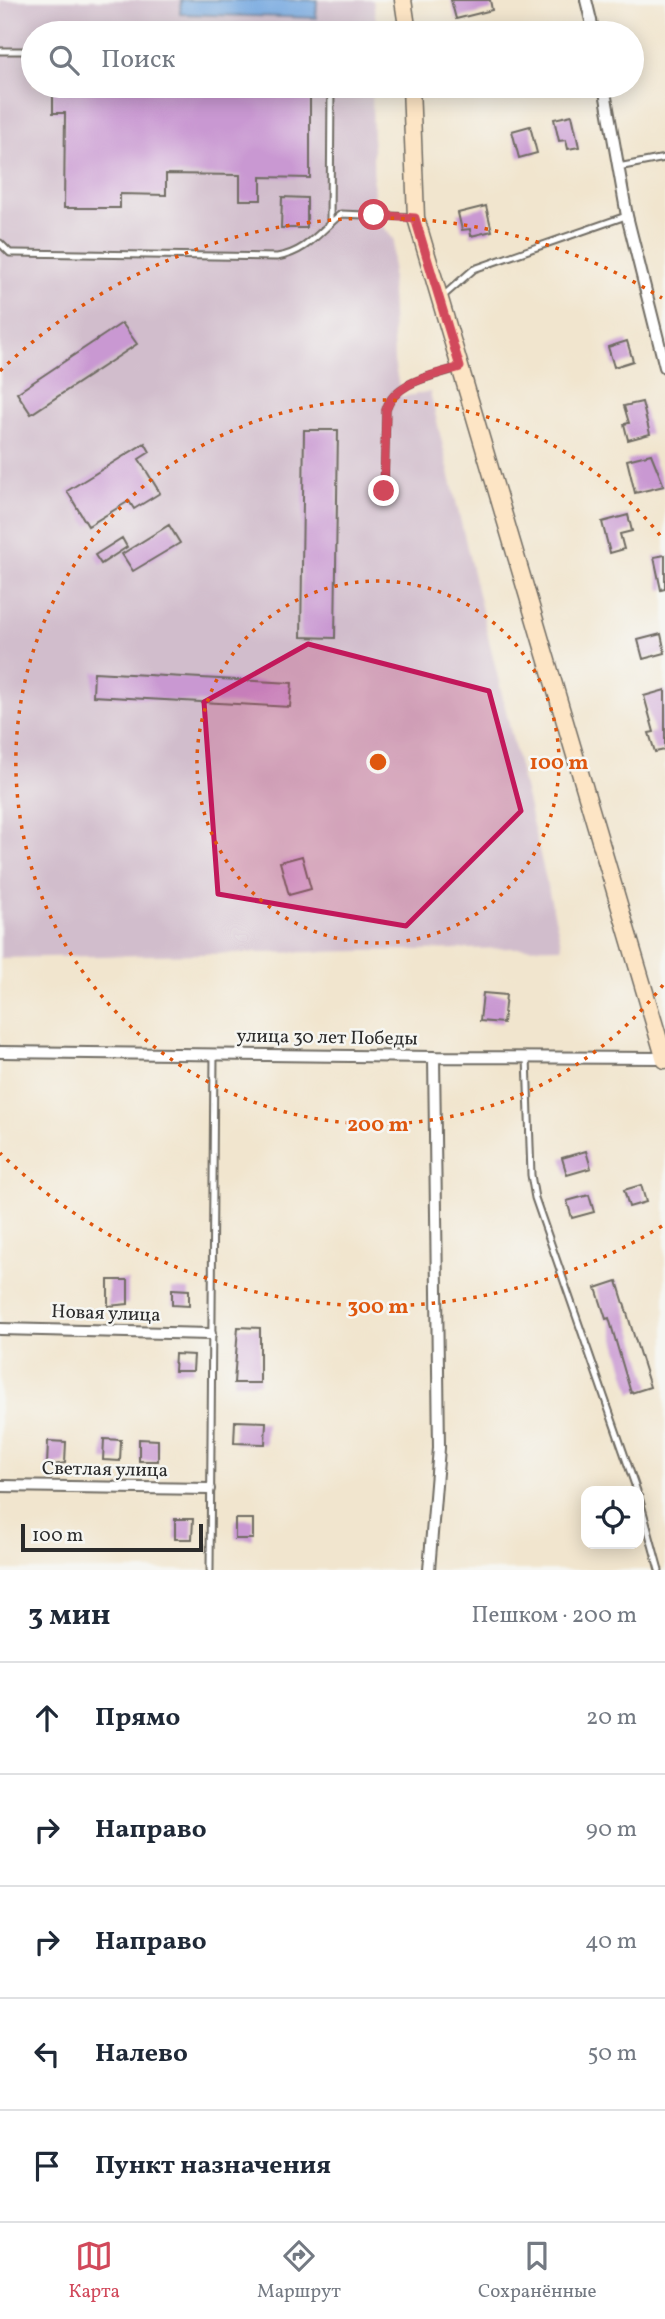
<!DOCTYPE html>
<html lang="ru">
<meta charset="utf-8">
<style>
:root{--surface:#fff;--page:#f2f2f3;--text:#1f2937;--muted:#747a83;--line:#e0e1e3;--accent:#d1495b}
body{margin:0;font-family:Vollkorn,serif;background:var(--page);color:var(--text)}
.controls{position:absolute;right:21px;bottom:21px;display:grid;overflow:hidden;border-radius:14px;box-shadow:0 4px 18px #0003}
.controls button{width:63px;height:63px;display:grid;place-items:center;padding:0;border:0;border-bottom:2px solid var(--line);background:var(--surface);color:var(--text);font:35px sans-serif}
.scale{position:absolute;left:21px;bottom:18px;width:182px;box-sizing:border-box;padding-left:7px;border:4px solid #2b2b2b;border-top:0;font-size:19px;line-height:24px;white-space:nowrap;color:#2b2b2b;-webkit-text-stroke:5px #f6f6f2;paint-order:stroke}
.stop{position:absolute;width:21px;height:21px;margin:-16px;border:5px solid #d1495b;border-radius:50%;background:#fff}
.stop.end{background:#d1495b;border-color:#fff;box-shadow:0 2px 7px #0008}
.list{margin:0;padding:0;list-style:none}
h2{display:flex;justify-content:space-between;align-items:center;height:91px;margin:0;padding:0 28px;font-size:30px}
h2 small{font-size:23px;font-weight:400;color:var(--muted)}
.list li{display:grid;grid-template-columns:46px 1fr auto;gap:21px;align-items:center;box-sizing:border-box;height:112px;padding:0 28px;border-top:2px solid var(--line)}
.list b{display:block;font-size:26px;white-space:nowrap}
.list em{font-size:23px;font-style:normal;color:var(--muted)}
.icon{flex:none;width:38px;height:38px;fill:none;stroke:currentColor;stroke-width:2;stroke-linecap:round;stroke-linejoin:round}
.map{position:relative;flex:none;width:665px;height:1570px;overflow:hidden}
.search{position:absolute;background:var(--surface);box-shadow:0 4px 18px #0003;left:21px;right:21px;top:21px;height:77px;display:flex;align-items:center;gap:18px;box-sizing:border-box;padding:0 24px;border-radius:38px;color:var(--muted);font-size:26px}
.sheet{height:651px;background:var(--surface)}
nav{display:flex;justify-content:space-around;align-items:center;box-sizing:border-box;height:98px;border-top:2px solid var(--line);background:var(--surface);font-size:19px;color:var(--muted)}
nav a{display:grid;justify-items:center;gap:4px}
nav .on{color:var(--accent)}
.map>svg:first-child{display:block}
.industrial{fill:#d1bdcc}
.water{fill:#72a6df;stroke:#4e6885;stroke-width:2}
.building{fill:#c998d2}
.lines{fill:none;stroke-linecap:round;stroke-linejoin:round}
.lane-casing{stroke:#706c64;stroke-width:9}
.street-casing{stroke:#706c64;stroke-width:14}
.secondary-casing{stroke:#706c64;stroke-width:19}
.lane{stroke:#fff;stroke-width:5}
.street{stroke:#fff;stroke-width:10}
.secondary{stroke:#fde5c5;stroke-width:16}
.route{stroke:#d1495b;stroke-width:9}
.marked{fill:#c2185b;fill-opacity:0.2;stroke:#c2185b;stroke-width:5;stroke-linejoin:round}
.ring{fill:none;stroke:#df570e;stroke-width:3.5;stroke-dasharray:3.5 7}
.labels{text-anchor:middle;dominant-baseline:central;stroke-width:5;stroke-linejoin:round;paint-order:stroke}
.street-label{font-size:19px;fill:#2b2b2b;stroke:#f6f6f2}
.centre{fill:#df570e;stroke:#f6f6f2;stroke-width:3.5}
.ring-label{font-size:21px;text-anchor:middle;font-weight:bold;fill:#df570e;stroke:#f6f6f2;stroke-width:5;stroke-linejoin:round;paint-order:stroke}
</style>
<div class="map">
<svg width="665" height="1570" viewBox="0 0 665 1570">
<rect width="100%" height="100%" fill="#f6f6f2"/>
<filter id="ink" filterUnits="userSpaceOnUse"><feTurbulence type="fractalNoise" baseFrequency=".0143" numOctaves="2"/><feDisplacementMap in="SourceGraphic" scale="14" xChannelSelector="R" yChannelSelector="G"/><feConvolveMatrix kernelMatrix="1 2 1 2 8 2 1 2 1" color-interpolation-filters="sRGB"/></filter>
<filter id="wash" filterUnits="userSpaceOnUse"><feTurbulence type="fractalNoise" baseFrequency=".00686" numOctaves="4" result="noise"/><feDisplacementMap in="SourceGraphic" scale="28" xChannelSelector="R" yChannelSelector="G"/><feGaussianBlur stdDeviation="1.57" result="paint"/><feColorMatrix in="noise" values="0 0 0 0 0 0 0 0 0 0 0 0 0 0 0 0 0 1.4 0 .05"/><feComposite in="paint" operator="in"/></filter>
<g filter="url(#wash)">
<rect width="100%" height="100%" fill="#f1e5ce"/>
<path class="industrial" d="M0,0H373L377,27L370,33H33V86H372L374,215L394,240L391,292L394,361L401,397L430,392L562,947L0,958Z"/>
<path class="water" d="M181,0H317L316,18L180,14Z"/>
<g id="blocks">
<path class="building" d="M451,0H490L492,10L456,19Z
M53,86H310V178L261,177V200H240V175L166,174V195L120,194V208H64L65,113H53Z
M572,115L579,147L568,149L566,140L559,141L554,119Z
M530,126L537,153L519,158L512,131Z
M282,197L307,198V228H281Z
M486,206L492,231L471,236L470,229L462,230L458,213Z
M122,323L137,344L31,414L17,393Z
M627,341L633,361L614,367L608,347Z
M642,402L650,434L628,440L624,424L629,423L624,406Z
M304,430H338L335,638L301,637Z
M145,443L150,452L139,459L160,493L134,509L129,501L88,526L67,491Z
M651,454L664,486L635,493L627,460Z
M628,515L632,531L620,534L624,549L610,553L602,522Z
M169,525L180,543L133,571L122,554Z
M122,538L127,547L101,564L95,555Z
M665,555V589L661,590L654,557Z
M661,634L665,653L643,659L638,640Z
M94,672L292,683L290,707L93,696Z
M665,690V750L655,752L649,733L654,732L644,696Z
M302,856L311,889L289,895L280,862Z
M483,993L506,995L503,1023L480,1021Z
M586,1151L591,1168L567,1175L562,1158Z
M641,1185L646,1202L629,1207L624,1190Z
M589,1195L594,1212L572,1218L567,1201Z
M108,1280H128V1304L108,1306Z
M617,1281L650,1387L631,1393L609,1318L606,1319L596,1288Z
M172,1289L189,1290V1306L172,1305Z
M238,1327L260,1328V1383H234Z
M175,1354L194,1355L193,1371H174Z
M235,1421L266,1422L265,1444L234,1443Z
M104,1439L121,1440L120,1461L103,1460Z
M139,1439L158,1440V1461H139Z
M48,1441L66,1442L65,1463L47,1466Z
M175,1519H193L192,1539H175Z
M235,1519H253V1539H235Z"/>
</g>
</g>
<g filter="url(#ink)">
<use href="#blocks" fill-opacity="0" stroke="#706c64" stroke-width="2"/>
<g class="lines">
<defs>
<path id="lane" d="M0,51H33
M618,167L665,158
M330,223L331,86
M0,243L10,253H15L277,257C307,252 319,232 341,214L412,217
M442,297L474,269L626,216
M384,491L386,410C395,381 431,377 457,368
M527,1057L531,1175L535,1198L637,1491
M639,1497L659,1570
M210,1570L214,1054"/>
<path id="street" d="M586,0L594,33
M604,86L627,216L665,367
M0,1052L434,1057L439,1448L429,1570
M434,1057L665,1058
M0,1329L210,1334
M0,1486L209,1489"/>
<path id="secondary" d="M403,0L408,33
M411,86L416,218L665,1060"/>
</defs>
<use href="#lane" class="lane-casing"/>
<use href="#street" class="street-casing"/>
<use href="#secondary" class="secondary-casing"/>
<use href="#lane" class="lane"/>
<use href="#street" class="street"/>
<use href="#secondary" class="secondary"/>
</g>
</g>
<g class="lines" filter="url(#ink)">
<path class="route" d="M374,215L415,218L460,367C433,376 395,381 386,410L384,491"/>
</g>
<path class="marked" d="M308,644L489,691L521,811L406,926L218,894L204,702Z"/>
<g class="ring">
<circle cx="378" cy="762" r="181"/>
<path d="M663 985A362 362 0 1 1 663 539"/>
<path d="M662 1226A544 544 0 0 1 0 1153M0 371A544 544 0 0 1 662 298"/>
</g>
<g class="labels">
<g class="street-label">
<text transform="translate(327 1038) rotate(1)">улица 30 лет Победы</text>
<text transform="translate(106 1314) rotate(2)">Новая улица</text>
<text transform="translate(105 1470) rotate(1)">Светлая улица</text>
</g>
</g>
<circle cx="378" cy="762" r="10" class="centre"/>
<g class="ring-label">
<text x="559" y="769">100 m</text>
<text x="378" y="1131">200 m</text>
<text x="378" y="1313">300 m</text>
</g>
</svg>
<div class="controls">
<button><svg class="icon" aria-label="locate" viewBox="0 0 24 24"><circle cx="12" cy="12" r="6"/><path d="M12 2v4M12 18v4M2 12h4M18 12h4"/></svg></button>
</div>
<div class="scale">100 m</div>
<div class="stop" style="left:374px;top:215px"></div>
<div class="stop end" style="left:384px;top:491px"></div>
<div class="search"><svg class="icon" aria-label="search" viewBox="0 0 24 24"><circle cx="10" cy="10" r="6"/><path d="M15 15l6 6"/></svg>Поиск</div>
</div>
<section class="sheet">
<h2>3 мин<small>Пешком · 200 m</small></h2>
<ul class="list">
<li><svg class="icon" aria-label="ahead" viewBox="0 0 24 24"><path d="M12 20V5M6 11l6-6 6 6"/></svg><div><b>Прямо</b></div><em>20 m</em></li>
<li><svg class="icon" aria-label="right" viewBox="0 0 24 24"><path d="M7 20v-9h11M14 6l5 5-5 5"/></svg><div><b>Направо</b></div><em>90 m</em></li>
<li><svg class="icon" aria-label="right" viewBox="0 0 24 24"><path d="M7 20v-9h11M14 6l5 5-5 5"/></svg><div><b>Направо</b></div><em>40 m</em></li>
<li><svg class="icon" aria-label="left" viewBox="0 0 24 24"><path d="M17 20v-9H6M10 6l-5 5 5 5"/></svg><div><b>Налево</b></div><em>50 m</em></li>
<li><svg class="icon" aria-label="arrive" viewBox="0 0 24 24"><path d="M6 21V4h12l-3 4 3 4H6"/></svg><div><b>Пункт назначения</b></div></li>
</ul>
</section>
<nav>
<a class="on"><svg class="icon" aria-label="map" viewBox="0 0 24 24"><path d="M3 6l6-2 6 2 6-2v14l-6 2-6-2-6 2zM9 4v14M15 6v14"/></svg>Карта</a>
<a><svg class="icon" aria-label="directions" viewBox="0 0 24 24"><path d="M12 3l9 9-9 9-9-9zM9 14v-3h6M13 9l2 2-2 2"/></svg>Маршрут</a>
<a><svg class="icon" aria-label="saved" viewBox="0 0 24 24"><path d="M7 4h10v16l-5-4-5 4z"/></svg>Сохранённые</a>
</nav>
